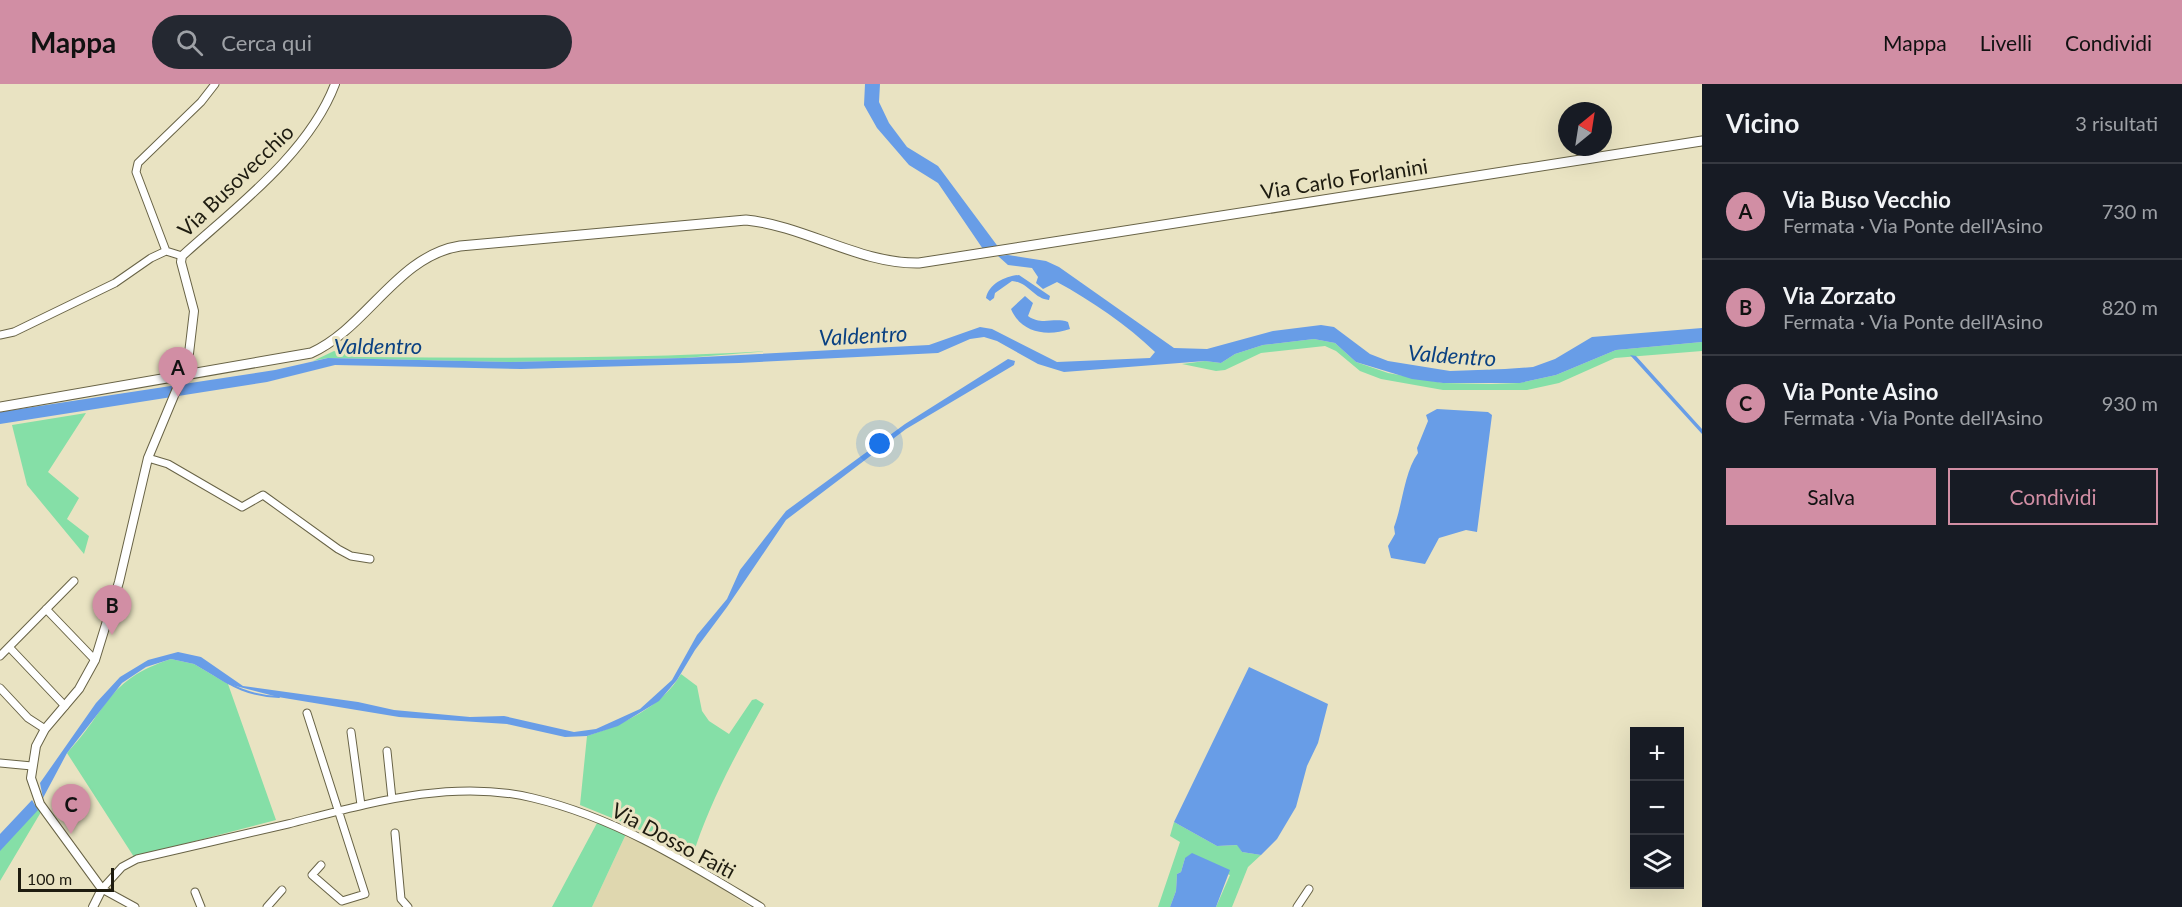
<!DOCTYPE html>
<html lang="it">
<meta charset="utf-8">
<style>
:root{--surface:#171b24;--page:#242831;--text:#f1f3f6;--muted:#9ea1a6;--line:#363941;--accent:#d18ea4}
body{margin:0;font-family:Lato,sans-serif;background:var(--page);color:var(--text)}
.controls{position:absolute;right:18px;bottom:18px;display:grid;overflow:hidden;border-radius:0px;box-shadow:0 6px 24px #0002}
.controls button{width:54px;height:54px;display:grid;place-items:center;padding:0;border:0;border-bottom:2px solid var(--line);background:var(--surface);color:var(--text);font:30px sans-serif}
.compass{position:absolute;left:1558px;top:18px;width:54px;height:54px;border-radius:50%;background:var(--surface);box-shadow:0 6px 24px #0002;rotate:30deg}
.scale{position:absolute;left:18px;bottom:15px;width:96px;box-sizing:border-box;padding-left:6px;border:3px solid #1e1c10;border-top:0;font-size:16px;line-height:21px;white-space:nowrap;color:#1e1c10;-webkit-text-stroke:4px #e9e3c2;paint-order:stroke}
.you{position:absolute;left:880px;top:360px;width:21px;height:21px;margin:-15px;border:4px solid #fff;border-radius:50%;background:#1a73e8;box-shadow:0 0 0 9px #1a73e833}
.badge{display:grid;place-items:center;width:39px;height:39px;border-radius:50%;background:var(--accent);color:#111;font-size:20px;font-weight:700}
.pin{position:absolute;translate:-50% -50px;filter:drop-shadow(0 2px 3px #0008)}
.pin::after{content:'';position:absolute;top:32px;width:21px;height:18px;background:inherit;clip-path:polygon(0 0,100% 0,50% 100%)}
.list{margin:0;padding:0;list-style:none}
h2{display:flex;justify-content:space-between;align-items:center;height:78px;margin:0;padding:0 24px;font-size:26px}
h2 small{font-size:20px;font-weight:400;color:var(--muted)}
.list li{display:grid;grid-template-columns:39px 1fr auto;gap:18px;align-items:center;box-sizing:border-box;height:96px;padding:0 24px;border-top:2px solid var(--line)}
.list b{display:block;font-size:22px;white-space:nowrap}
.list p{margin:0;font-size:20px;white-space:nowrap;color:var(--muted)}
.list em{font-size:20px;font-style:normal;color:var(--muted)}
.actions{display:flex;gap:12px;padding:18px 24px}
.actions a{flex:1;padding:14px 0;border:2px solid var(--accent);border-radius:0px;text-align:center;font-size:21px;color:var(--accent)}
.actions .main{background:var(--accent);color:#111}
.icon{flex:none;width:33px;height:33px;fill:none;stroke:currentColor;stroke-width:2;stroke-linecap:round;stroke-linejoin:round}
.map{position:relative;flex:none;width:1702px;height:823px;overflow:hidden}
header{display:flex;align-items:center;gap:36px;box-sizing:border-box;height:84px;padding:0 30px;background:var(--accent);color:#111}
header strong{font-size:28px}
nav{display:flex;gap:33px;margin-inline-start:auto;font-size:21px}
.search{width:420px;height:54px;background:var(--page);display:flex;align-items:center;gap:15px;box-sizing:border-box;padding:0 21px;border-radius:33px;color:var(--muted);font-size:22px}
main{display:flex}
aside{flex:1;background:var(--surface)}
.map>svg:first-child{display:block}
.built{fill:#dfd7af}
.green{fill:#85dfa7}
.water{fill:#689de7}
.lines{fill:none;stroke-linecap:round;stroke-linejoin:round}
.stream{stroke:#689de7;stroke-width:2}
.minor-casing{stroke:#686346;stroke-width:9}
.tertiary-casing{stroke:#686346;stroke-width:10}
.secondary-casing{stroke:#686346;stroke-width:11}
.minor{stroke:#fff;stroke-width:7}
.tertiary{stroke:#fff;stroke-width:8}
.secondary{stroke:#fff;stroke-width:9}
.labels{text-anchor:middle;dominant-baseline:central;stroke-width:6;stroke-linejoin:round;paint-order:stroke}
.street-label{font-size:21px;fill:#1e1c10;stroke:#e9e3c2}
.water-label{font-size:22px;font-style:italic;fill:#0a4182;stroke:#e9e3c2}
</style>
<header>
<strong>Mappa</strong>
<div class="search"><svg class="icon" aria-label="search" viewBox="0 0 24 24"><circle cx="10" cy="10" r="6"/><path d="M15 15l6 6"/></svg>Cerca qui</div>
<nav><a>Mappa</a><a>Livelli</a><a>Condividi</a></nav>
</header>
<main>
<div class="map">
<svg width="1702" height="823" viewBox="0 0 1702 823">
<rect width="100%" height="100%" fill="#e9e3c2"/>
<path class="built" d="M626,750L691,785L750,823H592Z"/>
<path class="green" d="M1314,255L1335,259L1356,278L1388,289L1443,299L1491,300L1519,299L1556,291L1616,266L1702,258V267L1615,274L1559,299L1527,306H1443L1381,295L1360,287L1336,267L1325,262L1261,269L1225,286L1216,287L1182,280L1205,277L1221,279L1235,270L1263,261Z
M334,267L361,273C497,274 632,275 769,267L684,274L510,278L328,274L313,277Z
M86,329L48,388L79,414L67,435L89,452L84,470L27,401L12,341Z
M171,575L194,580L228,600L276,736L134,773L67,669C108,626 106,596 171,575Z
M681,590L697,602L702,627L709,637L729,650L752,616L756,615L764,620C736,670 709,719 692,774L634,743L580,721L587,652C622,641 662,623 681,590Z
M35,721L41,728L0,797V760Z
M1174,738L1217,762L1238,761L1242,768L1261,771L1248,783L1232,823H1216L1230,791L1185,774L1181,788L1177,790L1176,807L1170,823H1158L1180,758L1170,752Z
M597,739L626,750L592,823H552Z"/>
<path class="water" d="M865,0H880L879,18L889,39L907,63L938,82L999,164L985,168L938,99L909,81L877,44L864,21Z
M1008,171L1046,177L1059,183L1174,264L1207,265L1273,247L1321,241L1334,243L1370,270L1388,277L1450,287L1505,285L1533,283L1555,275L1592,253L1702,244V258L1616,266L1556,291L1520,299H1443L1412,295L1356,278L1335,259L1314,255L1263,261L1235,270L1221,279L1205,277L1064,288L1038,280L997,257L984,253L970,255L938,269L739,279L521,285L335,281L267,298L0,340V328L275,286L328,274L510,278L684,274L929,261L980,243L992,245L1057,278L1150,274L1155,268C1127,241 1092,217 1057,198L1043,205L1036,199L1038,193L1032,184L1008,181L998,172Z
M1019,191L1050,212L1049,216C1034,215 1028,198 1012,197L995,209L994,214L990,217L986,214C989,200 1005,192 1019,191Z
M1025,212L1033,219L1028,232C1042,242 1053,233 1068,238L1070,245C1047,253 1021,249 1011,225Z
M1630,271L1636,272L1702,345V350Z
M1008,275L1015,277L1014,281L906,345L786,436L727,523L695,566L677,596L659,617L618,642L587,652L565,653L507,640L399,633L278,613L228,600L194,580L171,575L146,583L122,599L67,669L43,714L40,699L96,619L120,593L148,576L178,568L201,573L243,602L358,618L394,626L470,633L504,632L574,648L596,645L640,625L672,596L697,551L727,515L740,486L786,427L905,340Z
M1437,325L1488,328L1492,331L1477,448L1466,446L1439,454L1425,480L1391,474L1388,462L1395,450L1394,443C1403,419 1404,389 1418,369L1417,364L1428,337L1426,331Z
M1249,583L1328,620L1318,659L1307,682L1296,723L1277,755L1261,771L1242,768L1237,761L1217,762L1174,738Z
M32,716L38,726L0,767V750Z
M1192,769L1230,786L1216,823H1170L1176,807L1177,790L1181,788L1185,774Z"/>
<g class="lines">
<path class="stream" d="M208,586C231,603 251,612 279,613"/>
<defs>
<path id="minor" d="M166,167L136,88L138,79L201,18L215,0
M0,251L14,248L115,199L151,174L166,167L182,172
M148,374L168,380L242,423L263,411L338,465L351,472L370,475
M46,525L95,576
M9,563L65,622
M0,572L74,497
M0,604L28,634L45,645
M307,629L365,810L342,817L312,791L321,781
M351,648L361,721
M387,667L392,715
M0,679L32,682
M395,749L401,815L408,823
M195,808L201,823
M135,823L102,805L122,783L137,775C187,763 238,752 288,740C367,720 451,694 533,714C617,734 688,779 761,823
M267,823L282,806
M1297,823L1309,805"/>
<path id="tertiary" d="M93,823L102,805L40,720L31,694L36,662L45,645L79,605L95,576L119,498L148,374L188,278L194,227L181,178L182,172C236,123 309,69 335,0"/>
<path id="secondary" d="M0,323L311,269C367,244 397,172 460,162L746,136C806,142 859,180 919,179L1702,57"/>
</defs>
<use href="#minor" class="minor-casing"/>
<use href="#tertiary" class="tertiary-casing"/>
<use href="#secondary" class="secondary-casing"/>
<use href="#minor" class="minor"/>
<use href="#tertiary" class="tertiary"/>
<use href="#secondary" class="secondary"/>
</g>
<g class="labels">
<g class="street-label">
<text transform="translate(1344 94) rotate(-9)">Via Carlo Forlanini</text>
<text transform="translate(235 96) rotate(-44)">Via Busovecchio</text>
<text transform="translate(674 756) rotate(28)">Via Dosso Faiti</text>
</g>
<g class="water-label">
<text transform="translate(863 251) rotate(-3)">Valdentro</text>
<text x="378" y="261">Valdentro</text>
<text transform="translate(1452 271) rotate(4)">Valdentro</text>
</g>
</g>
</svg>
<div class="controls">
<button>+</button>
<button>−</button>
<button><svg class="icon" aria-label="layers" viewBox="0 0 24 24"><path d="M12 4l9 5-9 5-9-5zM3 14l9 5 9-5"/></svg></button>
</div>
<svg class="compass" viewBox="-18 -18 36 36"><path d="M0-13l5 13h-10z" fill="#e53935"/><path d="M0 13l5-13h-10z" fill="#9ea1a6"/></svg>
<div class="scale">100 m</div>
<div class="you"></div>
<div class="pin badge" style="left:178px;top:313px">A</div>
<div class="pin badge" style="left:112px;top:551px">B</div>
<div class="pin badge" style="left:71px;top:750px">C</div>
</div>
<aside>
<h2>Vicino<small>3 risultati</small></h2>
<ul class="list">
<li><span class="badge">A</span><div><b>Via Buso Vecchio</b><p>Fermata · Via Ponte dell'Asino</p></div><em>730 m</em></li>
<li><span class="badge">B</span><div><b>Via Zorzato</b><p>Fermata · Via Ponte dell'Asino</p></div><em>820 m</em></li>
<li><span class="badge">C</span><div><b>Via Ponte Asino</b><p>Fermata · Via Ponte dell'Asino</p></div><em>930 m</em></li>
</ul>
<div class="actions"><a class="main">Salva</a><a>Condividi</a></div>
</aside>
</main>
